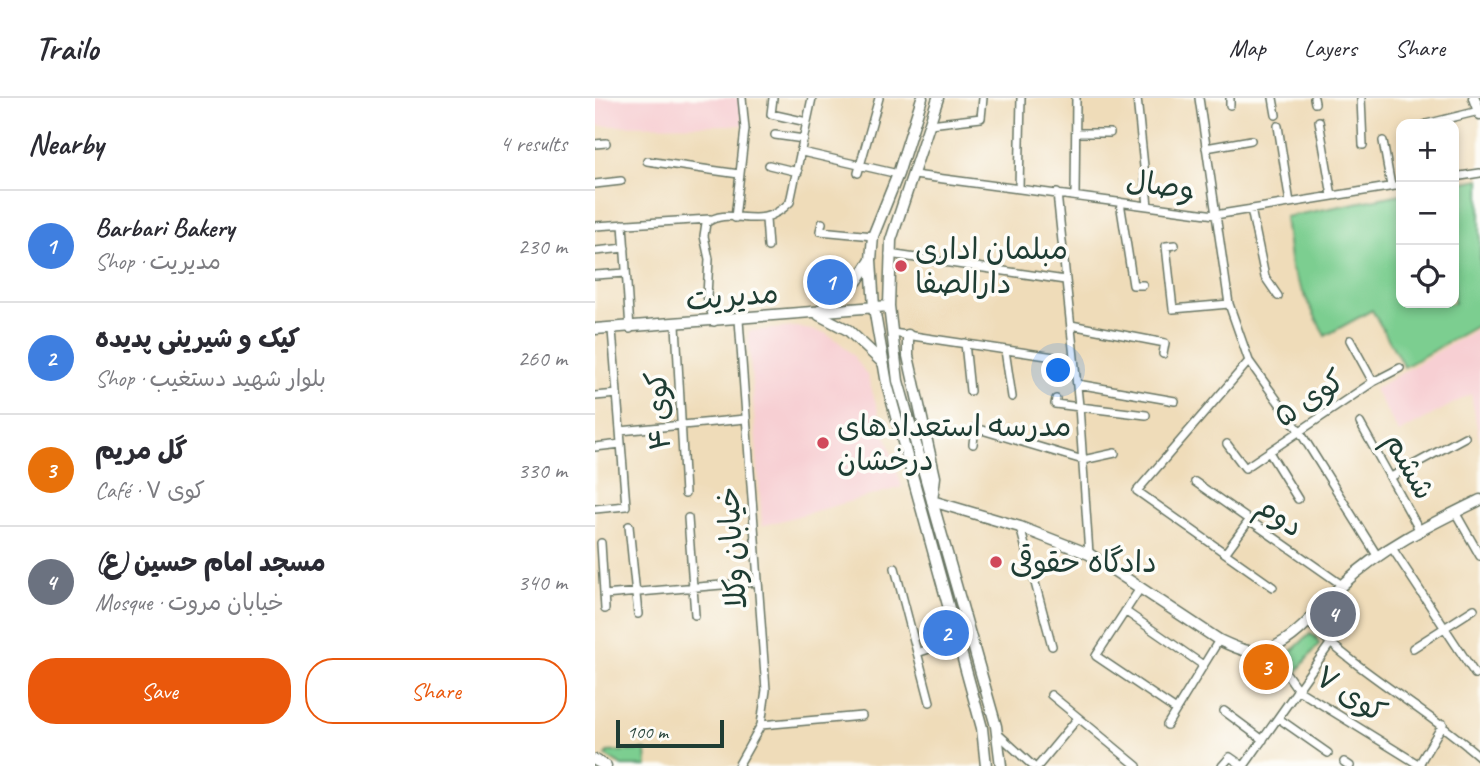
<!DOCTYPE html>
<meta charset="utf-8">
<style>
:root{--surface:#fff;--page:#f2f2f3;--text:#2b2b33;--muted:#7c7c81;--line:#e1e1e2;--accent:#ea580c}
body{margin:0;font-family:Caveat,"Playpen Sans Arabic",sans-serif;background:var(--page);color:var(--text)}
.controls{position:absolute;right:21px;top:21px;display:grid;overflow:hidden;border-radius:14px;box-shadow:0 4px 10px #0003}
.controls button{width:63px;height:63px;display:grid;place-items:center;padding:0;border:0;border-bottom:2px solid var(--line);background:var(--surface);color:var(--text);font:35px sans-serif}
.scale{position:absolute;left:21px;bottom:18px;width:108px;box-sizing:border-box;padding-left:7px;border:4px solid #1f3d34;border-top:0;font-size:19px;line-height:24px;white-space:nowrap;color:#1f3d34;-webkit-text-stroke:5px #fdfcf7;paint-order:stroke}
.you{position:absolute;left:464px;top:273px;width:24px;height:24px;margin:-18px;border:5px solid #fff;border-radius:50%;background:#1a73e8;box-shadow:0 0 0 10px #1a73e833}
.badge{display:grid;place-items:center;width:46px;height:46px;border-radius:50%;background:var(--accent);color:#fff;font-size:23px;font-weight:700}
.pin{position:absolute;translate:-50% -50%;border:4px solid #fff;box-shadow:0 2px 7px #0006}
.list{margin:0;padding:0;list-style:none}
h2{display:flex;justify-content:space-between;align-items:center;height:91px;margin:0;padding:0 28px;font-size:30px}
h2 small{font-size:23px;font-weight:400;color:var(--muted)}
.list li{display:grid;grid-template-columns:46px 1fr auto;gap:21px;align-items:center;box-sizing:border-box;height:112px;padding:0 28px;border-top:2px solid var(--line)}
.list b{display:block;font-size:26px;white-space:nowrap}
.list p{margin:0;font-size:23px;white-space:nowrap;color:var(--muted)}
.list em{font-size:23px;font-style:normal;color:var(--muted)}
.actions{display:flex;gap:14px;padding:21px 28px}
.actions a{flex:1;padding:16px 0;border:2px solid var(--accent);border-radius:28px;text-align:center;font-size:24px;color:var(--accent)}
.actions .main{background:var(--accent);color:#fff}
.icon{flex:none;width:38px;height:38px;fill:none;stroke:currentColor;stroke-width:2;stroke-linecap:round;stroke-linejoin:round}
.map{position:relative;flex:none;width:885px;height:668px;overflow:hidden}
header{display:flex;align-items:center;gap:42px;box-sizing:border-box;height:98px;padding:0 35px;background:var(--surface);border-bottom:2px solid var(--line)}
header strong{font-size:33px}
nav{display:flex;gap:38px;margin-inline-start:auto;font-size:24px}
main{display:flex}
aside{flex:1;background:var(--surface)}
.map>svg:first-child{display:block}
.built{fill:#f7cfd3}
.green{fill:#7cce90;stroke:#4e8662;stroke-width:2}
.lines{fill:none;stroke-linecap:round;stroke-linejoin:round}
.street-casing{stroke:#687563;stroke-width:10}
.secondary-casing{stroke:#687563;stroke-width:13}
.street{stroke:#fff;stroke-width:7}
.secondary{stroke:#fff;stroke-width:10}
.poi-dot{fill:#d1495b;stroke:#fdfcf7;stroke-width:2.5}
.labels{text-anchor:middle;dominant-baseline:central;stroke-width:7;stroke-linejoin:round;paint-order:stroke}
.street-label{font-size:30px;fill:#1f3d34;stroke:#fdfcf7}
.poi-label{font-size:30px;fill:#1f3d34;stroke:#fdfcf7;text-anchor:start}
</style>
<header>
<strong>Trailo</strong>
<nav><a>Map</a><a>Layers</a><a>Share</a></nav>
</header>
<main>
<aside>
<h2>Nearby<small>4 results</small></h2>
<ul class="list">
<li><span class="badge" style="background:#3f7fe0">1</span><div><b>Barbari Bakery</b><p>Shop · مدیریت</p></div><em>230 m</em></li>
<li><span class="badge" style="background:#3f7fe0">2</span><div><b>کیک و شیرینی پدیده</b><p>Shop · بلوار شهید دستغیب</p></div><em>260 m</em></li>
<li><span class="badge" style="background:#e8710a">3</span><div><b>گل مریم</b><p>Café · کوی ۷</p></div><em>330 m</em></li>
<li><span class="badge" style="background:#6b7280">4</span><div><b>مسجد امام حسین (ع)</b><p>Mosque · خیابان مروت</p></div><em>340 m</em></li>
</ul>
<div class="actions"><a class="main">Save</a><a>Share</a></div>
</aside>
<div class="map">
<svg width="885" height="668" viewBox="0 0 885 668">
<rect width="100%" height="100%" fill="#fdfcf7"/>
<filter id="ink" filterUnits="userSpaceOnUse"><feTurbulence type="fractalNoise" baseFrequency=".0143" numOctaves="2"/><feDisplacementMap in="SourceGraphic" scale="14" xChannelSelector="R" yChannelSelector="G"/><feConvolveMatrix kernelMatrix="1 2 1 2 8 2 1 2 1" color-interpolation-filters="sRGB"/></filter>
<filter id="wash" filterUnits="userSpaceOnUse"><feTurbulence type="fractalNoise" baseFrequency=".00686" numOctaves="4" result="noise"/><feDisplacementMap in="SourceGraphic" scale="28" xChannelSelector="R" yChannelSelector="G"/><feGaussianBlur stdDeviation="1.57" result="paint"/><feColorMatrix in="noise" values="0 0 0 0 0 0 0 0 0 0 0 0 0 0 0 0 0 1.4 0 .05"/><feComposite in="paint" operator="in"/></filter>
<g filter="url(#wash)">
<rect width="100%" height="100%" fill="#efdcb9"/>
<path class="built" d="M0,0H145L148,27L0,28Z
M201,229L230,235L244,244L258,257L272,277L307,389L167,428L153,233Z
M885,229V345L876,296L804,335L779,291Z"/>
<path class="green" d="M885,81V226L809,269L777,212L730,238L696,170L690,119L806,96V205H859V86Z
M715,536L721,539L724,546L699,577L690,559Z
M51,652L52,668H27L11,658L12,654Z"/>
</g>
<g filter="url(#ink)">
<g class="lines">
<defs>
<path id="street" d="M178,0L176,16L212,24
M542,0L553,108
M604,0L634,206L654,263L705,334L783,459
M635,0V7
M678,0L681,17
M719,0L720,5
M766,0L768,47
M724,23L737,98
M335,26L386,20L388,0
M831,26L884,13
M683,28L695,105
M481,35H515
M180,37L209,41
M788,43L796,88
M0,46L11,45
M611,50L656,42
M207,54L303,76
M52,63L144,76
M174,67L203,74
M263,75L284,0
M319,77L620,117L806,87
M859,79L885,75
M0,86L26,83
M424,90L426,0
M462,95L484,308L494,456
M480,98L481,0
M525,104L538,187H548
M656,111L670,179L683,198
M140,120L150,31L147,0
M171,121L173,149
M227,125L225,133L278,138
M28,126L35,231
M0,128L115,121
M580,147L571,148L578,211L634,206
M0,153L30,150
M294,156L470,182
M0,177L31,175
M119,224L112,198L114,161L109,138L111,125C137,106 163,137 195,104L217,0
M81,227L90,396
M476,227L570,245L568,256
M298,235L479,262
M755,242L778,284
M370,245L375,293
M410,252L417,299
M654,263L542,393L678,489
M482,286L580,303
M0,298L22,296
M461,301L460,306L551,317
M765,325L825,433
M25,333L150,321
M378,346L380,330L488,362L520,355
M632,346L650,370L778,284L805,270
M0,349L26,346
M674,354L703,401
M796,379L870,339
M600,384L747,487
M0,411L31,408L17,232
M860,414L885,458
M93,420L100,517
M34,428L43,516
M425,429L457,548
M6,445L10,511
M797,450L880,576
M631,454L653,424
M300,470L335,604
M546,489L501,558L581,612
M9,497L162,484
M530,513L608,567
M714,525C765,576 831,611 885,659
M818,550L879,511
M675,552L703,592L826,668
M322,555L361,542
M456,597L542,668
M629,613L668,642
M683,620L733,655
M166,627L267,618
M572,627L624,542
M403,636L438,668
M749,664L755,668
M143,668L166,627L171,592L144,222
M443,668L483,620
M627,668L635,659L648,668
M649,668L735,546
M823,668L848,626"/>
<path id="secondary" d="M327,0L303,76L278,138L276,162L279,210L292,286L387,630L391,668
M343,0L296,142L294,208L303,283L401,628L406,668
M879,0L885,16
M222,215L262,183L276,162
M224,217L253,232L287,264
M0,231L294,208
M313,237V258L340,379L337,403L425,429L494,456L624,542C639,549 659,559 675,551C707,537 723,510 747,487C786,450 838,425 885,402
M0,662L11,668"/>
</defs>
<use href="#street" class="street-casing"/>
<use href="#secondary" class="secondary-casing"/>
<use href="#street" class="street"/>
<use href="#secondary" class="secondary"/>
</g>
</g>
<g class="poi-dot">
<circle cx="306" cy="168" r="7"/>
<circle cx="228" cy="345" r="7"/>
<circle cx="401" cy="464" r="7"/>
</g>
<g class="labels">
<g class="street-label">
<text transform="translate(566 87) rotate(8)">وصال</text>
<text transform="translate(137 198) rotate(-5)">مدیریت</text>
<text transform="translate(714 300) rotate(-34)">کوی ۵</text>
<text transform="translate(63 313) rotate(-93)">کوی ۴</text>
<text transform="translate(815 368) rotate(61)">ششم</text>
<text transform="translate(685 418) rotate(34)">دوم</text>
<text transform="translate(137 450) rotate(-94)">خیابان وکلا</text>
<text transform="translate(756 596) rotate(33)">کوی ۷</text>
</g>
<g class="poi-label">
<text x="320" y="151">مبلمان اداری<tspan x="320" dy="34">دارالصفا</tspan></text>
<text x="242" y="328">مدرسه استعدادهای<tspan x="242" dy="34">درخشان</tspan></text>
<text x="415" y="464">دادگاه حقوقی</text>
</g>
</g>
</svg>
<div class="controls">
<button>+</button>
<button>−</button>
<button><svg class="icon" aria-label="locate" viewBox="0 0 24 24"><circle cx="12" cy="12" r="6"/><path d="M12 2v4M12 18v4M2 12h4M18 12h4"/></svg></button>
</div>
<div class="scale">100 m</div>
<div class="you"></div>
<div class="pin badge" style="left:235px;top:184px;background:#3f7fe0">1</div>
<div class="pin badge" style="left:351px;top:535px;background:#3f7fe0">2</div>
<div class="pin badge" style="left:671px;top:569px;background:#e8710a">3</div>
<div class="pin badge" style="left:738px;top:516px;background:#6b7280">4</div>
</div>
</main>
